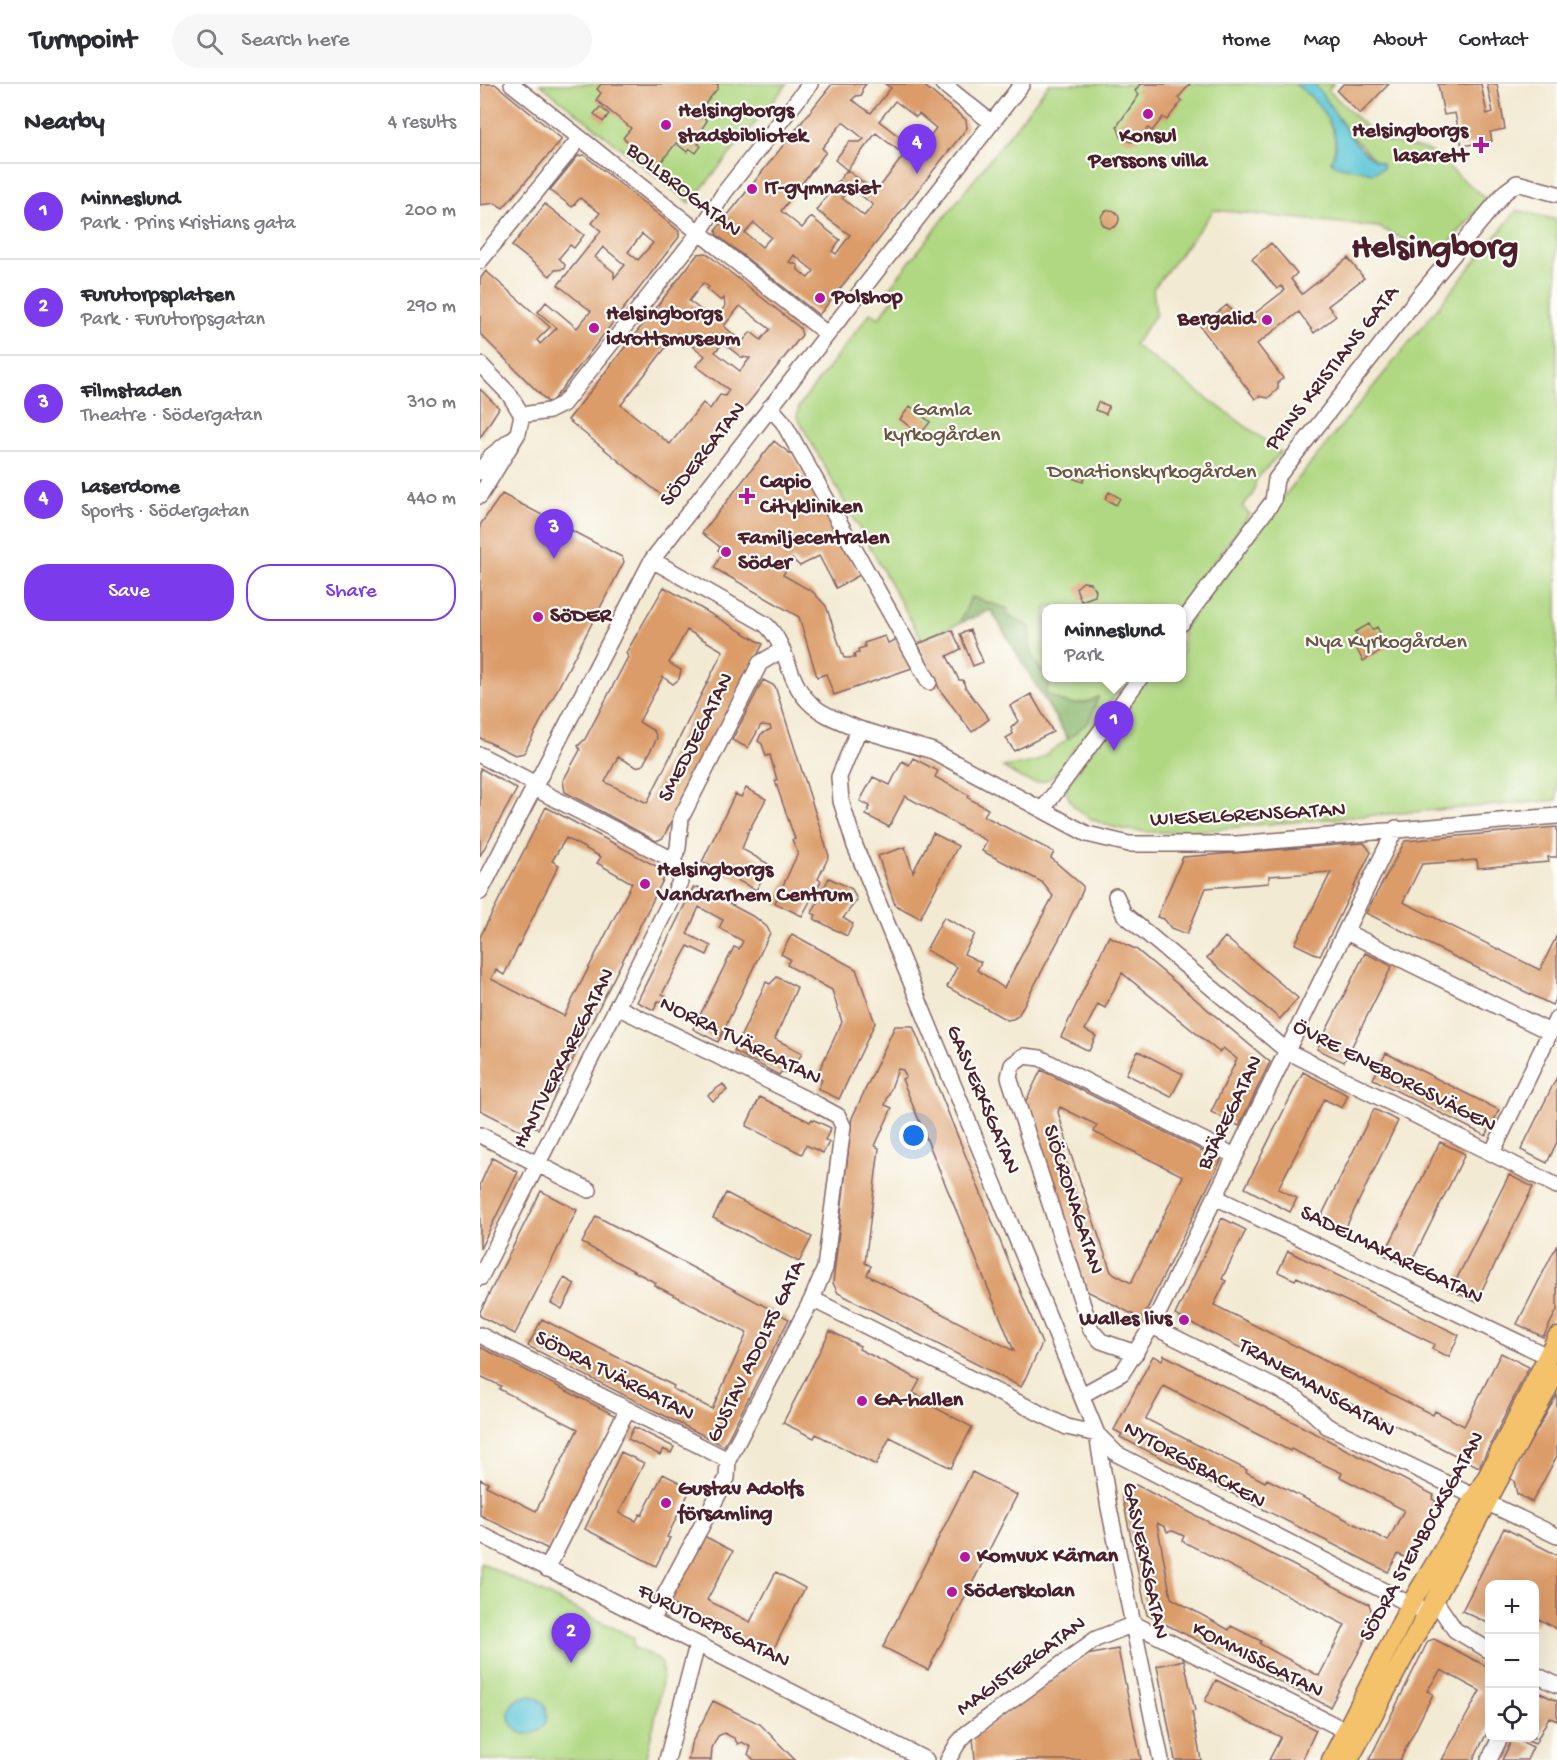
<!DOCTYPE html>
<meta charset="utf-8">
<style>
:root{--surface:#fff;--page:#f7f7f7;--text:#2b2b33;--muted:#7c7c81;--line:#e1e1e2;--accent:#7c3aed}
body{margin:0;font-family:"Gochi Hand",sans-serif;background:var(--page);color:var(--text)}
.controls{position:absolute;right:18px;bottom:18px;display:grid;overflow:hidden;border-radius:12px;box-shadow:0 6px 24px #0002}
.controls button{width:54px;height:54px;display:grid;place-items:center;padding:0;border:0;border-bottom:2px solid var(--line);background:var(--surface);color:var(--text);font:30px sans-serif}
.you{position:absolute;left:434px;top:1052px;width:21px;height:21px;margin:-15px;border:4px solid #fff;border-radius:50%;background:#1a73e8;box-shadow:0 0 0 9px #1a73e833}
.badge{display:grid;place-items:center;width:39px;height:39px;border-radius:50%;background:var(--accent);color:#fff;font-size:20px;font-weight:700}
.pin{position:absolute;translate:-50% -50px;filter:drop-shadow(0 2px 3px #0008)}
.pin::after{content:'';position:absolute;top:32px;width:21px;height:18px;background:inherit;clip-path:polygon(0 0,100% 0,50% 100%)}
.popup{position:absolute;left:562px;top:520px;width:144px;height:78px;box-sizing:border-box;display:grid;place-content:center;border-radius:12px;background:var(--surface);filter:drop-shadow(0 2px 4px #0005);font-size:20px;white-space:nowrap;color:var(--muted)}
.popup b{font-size:22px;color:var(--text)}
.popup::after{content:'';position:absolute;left:50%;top:100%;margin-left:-12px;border:12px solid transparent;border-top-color:var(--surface)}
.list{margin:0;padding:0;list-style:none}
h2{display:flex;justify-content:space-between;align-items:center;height:78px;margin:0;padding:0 24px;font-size:26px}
h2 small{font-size:20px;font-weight:400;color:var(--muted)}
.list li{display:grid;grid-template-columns:39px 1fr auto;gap:18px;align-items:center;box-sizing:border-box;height:96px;padding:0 24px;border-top:2px solid var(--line)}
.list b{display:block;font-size:22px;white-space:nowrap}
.list p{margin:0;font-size:20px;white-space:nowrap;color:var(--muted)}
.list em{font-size:20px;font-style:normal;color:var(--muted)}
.actions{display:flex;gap:12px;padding:18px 24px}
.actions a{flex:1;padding:14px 0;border:2px solid var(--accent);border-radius:24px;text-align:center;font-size:21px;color:var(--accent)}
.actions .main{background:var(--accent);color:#fff}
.icon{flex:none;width:33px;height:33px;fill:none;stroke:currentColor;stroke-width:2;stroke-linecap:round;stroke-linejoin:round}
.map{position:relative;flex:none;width:1077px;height:1676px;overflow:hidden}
header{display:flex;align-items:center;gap:36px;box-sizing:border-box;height:84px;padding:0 30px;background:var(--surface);border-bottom:2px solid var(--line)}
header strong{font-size:28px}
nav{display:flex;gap:33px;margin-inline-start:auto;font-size:21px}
.search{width:420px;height:54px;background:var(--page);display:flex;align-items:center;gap:15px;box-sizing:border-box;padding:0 21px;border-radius:33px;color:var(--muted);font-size:22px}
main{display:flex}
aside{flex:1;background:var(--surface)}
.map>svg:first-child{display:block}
.green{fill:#b0d882;stroke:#7d7c56;stroke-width:1.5}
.forest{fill:#8cb870;stroke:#6b6c4e;stroke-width:1.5}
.water{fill:#5dc7d7;stroke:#547381;stroke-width:1.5}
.building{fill:#db9c69;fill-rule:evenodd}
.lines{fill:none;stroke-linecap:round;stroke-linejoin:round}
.minor-casing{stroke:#856666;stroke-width:18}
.major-casing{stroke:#856666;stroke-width:21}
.minor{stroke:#fff;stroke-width:15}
.major{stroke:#f3c26a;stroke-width:18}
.poi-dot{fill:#b5179e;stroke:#fdfcf7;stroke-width:2}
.labels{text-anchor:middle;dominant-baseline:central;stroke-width:4.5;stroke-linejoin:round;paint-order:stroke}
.poi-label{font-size:22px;font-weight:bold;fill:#4a1f2b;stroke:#fdfcf7;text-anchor:start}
.street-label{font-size:22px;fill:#4a1f2b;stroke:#fdfcf7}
.park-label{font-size:22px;fill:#695645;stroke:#fdfcf7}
.town-label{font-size:34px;font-weight:bold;fill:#4a1f2b;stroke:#fdfcf7}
</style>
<header>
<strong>Turnpoint</strong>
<div class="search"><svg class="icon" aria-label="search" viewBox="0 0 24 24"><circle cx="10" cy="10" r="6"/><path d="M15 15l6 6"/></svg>Search here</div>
<nav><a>Home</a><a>Map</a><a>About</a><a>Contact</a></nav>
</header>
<main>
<aside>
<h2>Nearby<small>4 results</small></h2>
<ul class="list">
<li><span class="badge">1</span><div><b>Minneslund</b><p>Park · Prins Kristians gata</p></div><em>200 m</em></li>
<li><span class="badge">2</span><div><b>Furutorpsplatsen</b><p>Park · Furutorpsgatan</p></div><em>290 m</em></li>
<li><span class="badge">3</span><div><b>Filmstaden</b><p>Theatre · Södergatan</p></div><em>310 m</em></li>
<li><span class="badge">4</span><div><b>Laserdome</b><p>Sports · Södergatan</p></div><em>440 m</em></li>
</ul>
<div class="actions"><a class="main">Save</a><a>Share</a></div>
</aside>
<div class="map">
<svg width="1077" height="1676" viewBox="0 0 1077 1676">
<rect width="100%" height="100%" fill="#fdfcf7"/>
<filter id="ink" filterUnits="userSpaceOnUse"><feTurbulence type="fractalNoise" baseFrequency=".0167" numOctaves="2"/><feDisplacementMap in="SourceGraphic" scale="12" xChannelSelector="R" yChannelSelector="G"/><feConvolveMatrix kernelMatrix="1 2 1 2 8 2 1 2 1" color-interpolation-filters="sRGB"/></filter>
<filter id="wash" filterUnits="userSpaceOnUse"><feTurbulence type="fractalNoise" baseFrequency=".008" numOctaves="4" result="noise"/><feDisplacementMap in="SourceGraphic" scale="24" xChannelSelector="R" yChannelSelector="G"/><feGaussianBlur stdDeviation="1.35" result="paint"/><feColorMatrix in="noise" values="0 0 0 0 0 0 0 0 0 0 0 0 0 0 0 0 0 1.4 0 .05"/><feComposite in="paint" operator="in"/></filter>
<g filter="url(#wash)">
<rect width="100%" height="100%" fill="#f3ead3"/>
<path class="green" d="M60,0H307L210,119Z
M569,0H815C819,4 826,7 830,12C846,29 863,54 851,77C867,88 880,83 898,79L870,50L834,0H853L848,6L900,56L948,66L1006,115L958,173L899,143L734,126L673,205L676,230L654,261L801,368L776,396L773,410L762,423L770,430L700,524H566V592C552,577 548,564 550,543L526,531L528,525L491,513L480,539L442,556L317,333L319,322L391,228L399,234L414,214L406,208Z
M1037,126L1077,136V716C984,724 892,731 799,739C757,742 698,752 657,747C632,745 588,733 586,703L665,594H702V546L805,411Z
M568,594H649L575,690C557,708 541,694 523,683L555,678L588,655L609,637L618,614C598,624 583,620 565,609L572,596Z
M0,1478L154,1554L153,1563C161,1567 176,1572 181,1579C188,1591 169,1660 165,1676H0Z"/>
<path class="forest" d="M491,513L528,525L526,531L550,543C548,564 553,585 572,596L565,609C583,621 599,624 618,613L609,637L588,655L511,526L480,539Z"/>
<path class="water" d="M815,0H834C855,22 873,70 902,79L903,84L893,89L853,80L851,77C864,55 846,29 830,12C826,7 819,4 815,0Z
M29 1631a19 19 0 1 1 38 0a19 19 0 1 1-38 0Z"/>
<g id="blocks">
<path class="building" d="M0,0H15L82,55L23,124L15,119L0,121Z
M121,0H238V4L219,27L227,37L222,44L225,46L220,52L223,55L218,60L221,62L216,69L209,64L207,68L196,59L178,82L143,54L151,44L116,16L121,9L117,5Z
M352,0H386L382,5V11L376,12L372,16L391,29L411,4L405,0H442L486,36L487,44L339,231L237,151L236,146ZM415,17L436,33L439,30L456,44L447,56L441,55L437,66L399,37ZM363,38L384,55L380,58H369L355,76L367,86L336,126L370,151L356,170L352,167L360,156L331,133L322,144L301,127L346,68L342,64ZM396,49L424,71L396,108L367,86ZM371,103L393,121L384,132L362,114ZM274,139L291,153L282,163L265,149ZM314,171L334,187L328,194L318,186V181L309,178Z
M660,0H710L698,14L702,17L687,36L683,33L672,47L668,44L658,56L651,58L642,55L637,42L659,11L655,7Z
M863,0H909L880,30L857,7Z
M958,0H1001L1007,30L1013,28L1007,0H1017L1025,45L1010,48L1012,57L982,62L975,29L964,31Z
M120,23L129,30L123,38L114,30Z
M104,71L199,147V153L70,320L0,250V195L6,187L70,243L57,256L60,260L77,244L58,228L66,218L97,244L111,227L78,201L121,147L112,139L120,129L100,114L92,123L70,106L98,72ZM162,150L173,159L158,176L148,168ZM123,163L145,181L134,194V188L115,173Z
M65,120L104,151L94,164L90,161L79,174L85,181L84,185L75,186L70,192L32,162Z
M621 135a9 9 0 1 1 18 0a9 9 0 1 1-18 0Z
M791,159L817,189L811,195L822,210L868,174L884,194L848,222L856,232L834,249L819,228L777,260L803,294L798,298V305L788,314L779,312L775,315L720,242L747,221L761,240L805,206L801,202L797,205L772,175Z
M226,169L320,244L322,251L190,418L88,336L218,170ZM223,199L229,203L227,205L241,217L244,214L245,222L235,236L209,217ZM260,222L290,245L281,256L271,248L262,258L244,242ZM197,249L225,272L216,282L249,306L245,312L240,311L230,325L223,319L190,360L141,321ZM243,259L261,273L270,274L260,287L235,268Z
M0,305L19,324L0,354Z
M618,318L629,322L626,330L615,326Z
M430,322L450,338L440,351L420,335Z
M294,357L313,372L380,491L356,504L339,472L320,482L312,475L303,491L333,508L346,522L364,574H375L374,570L379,569L378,565L385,563L384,559L405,552L408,559L418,555L432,584L354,611L346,590L337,593L319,533L234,484L242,469L238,466L240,463L222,449Z
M595,385L606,388L603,398L592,394Z
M629,408L640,414L636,421L625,415Z
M22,410L142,473L144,478L44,669L35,671L0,654V441Z
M603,498L610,499L616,506L615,512L601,517L596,504Z
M184,503L283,560L183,754L176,757L85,708L83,697L100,666L98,662L105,655L148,573L146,569ZM207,546L243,567L167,719L125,698L138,673L156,683L163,681L177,654L174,647L159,638L183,593L193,600L199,595L201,586L189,579Z
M889,540L892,546L897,543L908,563L883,577L872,556L878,553L875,548Z
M472,546L481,565L467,572L479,596H483L485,603L509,635L492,648L460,606L438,560Z
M490,546L503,578L493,582L480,550Z
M283,596L295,602L349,772L338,795L341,797L322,832L295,819L318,769L312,756L315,755L295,697L297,696L290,671L286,672L282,660L278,657L281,650L291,645L290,642L281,641L268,664L252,656Z
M551,610L573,648L534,667L526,654L533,650L531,644L538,637L530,622Z
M433,674L458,687L455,693L489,711L488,714L508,725L504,732L574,768L571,774L603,802V806L586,842L538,932L533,935L527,936L467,903L477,883L446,866L464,833L495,850L484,870L501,878L497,886L524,904L573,812L562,798L502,767L507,757L425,712L409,743L386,731L390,722L380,717L393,693L410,701L422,677L429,681Z
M0,684L37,705L0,772Z
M266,704L286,715L268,748L262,765L290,781L276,806L222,778L255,710L261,713Z
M66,723L187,788L58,1045L47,1039L43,1048L0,1026V853ZM86,754L121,773L117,779L152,799L84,932L11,895L16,886L24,891L79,781L72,777Z
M1077,743V773H1068L1069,778L998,784L997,776L942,780L923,818L1060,886L1077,851V911L1072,921L886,829L925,757Z
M453,749L478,762L440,834L415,821L398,772L425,763L433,788Z
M884,759L891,768L840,872L815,860L851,788L789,792V799L726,804L707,850L691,844L684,835L677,833L703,773Z
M349,794L372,805L377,816L363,834L373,840L367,852L334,835L336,831L332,829Z
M218,803L276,834L287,843L290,849L238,958L213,945L254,863L259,865L263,857L239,844L243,836L219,823L207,850L231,862L227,871L208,862L182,910L186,912V917H178L174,926L157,918L213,804Z
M312,850L376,885L395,939L359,1015L338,1005L342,996L336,993L362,938L352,906L307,881L310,875L301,870Z
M629,852L657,866L790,978L759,1042L731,1028L757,975L743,964L739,968L642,889L625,924L618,920L605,946L616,952L609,967L581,953Z
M745,853L818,914L800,935L727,874Z
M885,869L912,882L864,978L837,965Z
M297,893L317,903L295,955L322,969L311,989L301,988L299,991L254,967L286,898L290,900Z
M415,942H433L562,1260L541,1303L358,1209L353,1199L372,1034ZM418,985L423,986L426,993L422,995L534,1267L387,1191L391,1182L385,1179L399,1064L395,1062L412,1024L405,1021Z
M658,967L703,990L691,1013L646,990Z
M906,969L1019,1026L1006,1052L893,995Z
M561,986L741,1076L662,1235L607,1207L545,1019ZM580,1023L617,1041L614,1048L703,1092L651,1199L631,1188L591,1071L578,1028Z
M823,988L868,1011L862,1024L844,1015L798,1105L817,1114L810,1128L765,1104Z
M1077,993V1058L1067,1079L1041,1066Z
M243,1000L247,1006L233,1017L228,1011Z
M280,1013L330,1038L332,1035L351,1044L345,1056L349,1058L343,1069L326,1061L322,1070L266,1042Z
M894,1025L918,1037L862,1151L838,1139Z
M960,1058L985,1070L929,1183L904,1171Z
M12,1074L38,1088L0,1165V1101Z
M1029,1091L1053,1103L996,1218L971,1206Z
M61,1107L97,1126L35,1250L0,1232V1228Z
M246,1109L332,1153L319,1178L233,1134Z
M116,1132L309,1235L244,1362L48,1262L62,1235L194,1302L193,1305L232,1325L267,1249L174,1201L176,1199L102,1159Z
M742,1134L766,1146L742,1195L746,1197L734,1221L953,1331L955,1327L984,1342L1021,1269L1049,1283L999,1383L695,1231Z
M1077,1161V1226L1063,1253L1037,1240Z
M808,1167L979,1251L969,1273L952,1265L954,1260L817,1193L815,1196L798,1188Z
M84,1194L95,1200L82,1225L71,1219Z
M350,1247L380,1262L379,1265L440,1296L433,1309L454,1319L452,1322L492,1343L471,1384L410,1353L396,1381L336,1350L334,1354L303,1339Z
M0,1263L136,1332L68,1465L0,1431V1395L8,1399L6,1402L56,1427L98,1345L19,1305L21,1302L0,1292Z
M684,1271L954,1411L952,1415L956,1417L926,1474L918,1470L908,1488L640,1353L642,1350L634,1346L673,1272L682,1276ZM684,1302L810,1367L811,1365L862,1389L860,1393L924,1426L908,1457L787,1395L785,1398L766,1388L767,1386L666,1335Z
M1077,1311V1372L1052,1418L1037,1410L1034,1397L1030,1394Z
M154,1343L194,1363L191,1369L183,1365L180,1371L148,1355Z
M141,1368L164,1379L139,1429L156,1437L160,1430L162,1431L183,1390L211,1404L187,1453L190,1454L176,1482L105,1445Z
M492,1388L537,1411L448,1586L403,1563Z
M656,1401L889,1520L895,1537L850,1623L667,1531L642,1411ZM677,1439L685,1443L687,1448L693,1447L704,1452L702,1457L865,1541L839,1592L780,1560L781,1557L751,1542L749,1546L691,1514Z
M1024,1444L1077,1471V1545L1059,1535L1054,1542V1500H1010V1540L982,1527Z
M222,1451L253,1467L227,1516L270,1538L296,1488L325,1504L290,1572L187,1518Z
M954,1555L1010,1584V1643L993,1676H962L1000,1607L961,1586L947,1607L953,1610L920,1676H889L948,1557Z
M638,1565L661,1676H495L493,1653L607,1571Z
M704,1576L715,1627L712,1628L721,1676H695L677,1582Z
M736,1596L836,1646L822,1676H789L801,1653L725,1617Z
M1058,1608L1077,1617V1637L1069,1633L1055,1660L1041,1654H1054V1609Z
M233,1617L280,1640L315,1676H274L268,1670L271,1663L262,1658L258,1660L254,1654L244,1649L238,1652L232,1664L231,1676H208L211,1660Z
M1033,1654L1053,1663L1047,1676H1022Z"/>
</g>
</g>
<g filter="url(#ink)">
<use href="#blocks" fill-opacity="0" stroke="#856666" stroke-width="1.5"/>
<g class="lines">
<defs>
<path id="minor" d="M32,0L347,250
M463,0L512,39
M0,177L100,54
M0,280L29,310L42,331L38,349L0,412
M290,323L303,338L449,598
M42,331L69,327L83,320L219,149L244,109L330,0
M0,388L11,372L30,357
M172,476L285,540C308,560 307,597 329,618C341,631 363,638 379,645L359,693L361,717L375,762L617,1350L629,1424L681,1676
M702,539L793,417L796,395L939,212L1025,108L1037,99L1077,110
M379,645L453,667L607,750L649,760H757L1077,732
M0,671L48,696L62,708L193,776
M563,725L660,594
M193,776L198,764L201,734L280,579L302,566
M0,808L172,476L542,0
M636,812L644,830L807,967L1077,1102
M866,848L1070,948
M137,923L338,1021L358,1032L363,1042L345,1184L332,1215L248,1376L247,1394L171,1537
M0,1051L109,1106
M1012,1069L1077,934
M735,1113L1067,1272
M0,1194L200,798L198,785L193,776
M332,1215L587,1343L617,1350L637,1370L941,1526
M672,1242L818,1315L847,1342L1077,1452
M0,1251L248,1376
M656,1269L621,1257L611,1246L529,993L532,981L544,972L560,974L755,1072
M602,1311L642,1289L672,1242L916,744
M0,1450L446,1676
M67,1485L147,1326
M954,1515L975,1546L1010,1567
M654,1540L876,1652
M1054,1590L1077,1601
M187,1676L217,1561
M468,1676L478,1659L487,1649L616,1555L654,1540
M1009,1676L1020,1654"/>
<path id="major" d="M851,1676L930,1521L1008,1391L1077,1253
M869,1676L1077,1287"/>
</defs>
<use href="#minor" class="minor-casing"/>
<use href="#major" class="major-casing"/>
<use href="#minor" class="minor"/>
<use href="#major" class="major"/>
</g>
</g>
<g class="poi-dot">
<circle cx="668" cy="30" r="6"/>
<circle cx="186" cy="41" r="6"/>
<path d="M998 52h6v6h6v6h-6v6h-6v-6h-6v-6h6z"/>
<circle cx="272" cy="105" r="6"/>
<circle cx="340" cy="214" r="6"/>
<circle cx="787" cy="236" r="6"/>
<circle cx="114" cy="244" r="6"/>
<path d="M264 403h6v6h6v6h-6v6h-6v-6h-6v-6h6z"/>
<circle cx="246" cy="468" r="6"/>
<circle cx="58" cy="533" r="6"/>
<circle cx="165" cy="800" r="6"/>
<circle cx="704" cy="1236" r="6"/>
<circle cx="382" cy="1317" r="6"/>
<circle cx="186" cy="1419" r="6"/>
<circle cx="485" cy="1473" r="6"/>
<circle cx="472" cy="1508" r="6"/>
</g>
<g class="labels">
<g class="poi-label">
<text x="198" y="28">Helsingborgs<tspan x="198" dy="25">stadsbibliotek</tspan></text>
<text x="988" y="48" text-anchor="end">Helsingborgs<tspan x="988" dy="25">lasarett</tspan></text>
<text x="668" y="53" text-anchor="middle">Konsul<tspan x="668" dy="25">Perssons villa</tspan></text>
<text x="284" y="105">IT-gymnasiet</text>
<text x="352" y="214">Polshop</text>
<text x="126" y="231">Helsingborgs<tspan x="126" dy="25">idrottsmuseum</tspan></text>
<text x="775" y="236" text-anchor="end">Bergalid</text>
<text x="280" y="399">Capio<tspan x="280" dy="25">Citykliniken</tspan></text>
<text x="258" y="455">Familjecentralen<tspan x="258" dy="25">Söder</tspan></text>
<text x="70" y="533">SöDER</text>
<text x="177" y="787">Helsingborgs<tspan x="177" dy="25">Vandrarhem Centrum</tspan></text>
<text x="692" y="1236" text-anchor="end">Walles livs</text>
<text x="394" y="1317">GA-hallen</text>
<text x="198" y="1406">Gustav Adolfs<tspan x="198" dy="25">församling</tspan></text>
<text x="497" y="1473">Komvux Kärnan</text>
<text x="484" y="1508">Söderskolan</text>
</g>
<g class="street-label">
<text transform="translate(203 107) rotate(38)">BOLLBROGATAN</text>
<text transform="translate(853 285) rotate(-52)">PRINS KRISTIANS GATA</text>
<text transform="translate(224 371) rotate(-52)">SÖDERGATAN</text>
<text transform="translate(217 654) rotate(-63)">SMEDJEGATAN</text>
<text transform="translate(768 732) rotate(-3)">WIESELGRENSGATAN</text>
<text transform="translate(260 958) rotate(26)">NORRA TVÄRGATAN</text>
<text transform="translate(85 975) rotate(-63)">HANTVERKAREGATAN</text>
<text transform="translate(914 993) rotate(27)">ÖVRE ENEBORGSVÄGEN</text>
<text transform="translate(502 1016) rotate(67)">GASVERKSGATAN</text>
<text transform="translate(751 1029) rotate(-64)">BJÄREGATAN</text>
<text transform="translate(592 1116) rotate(72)">SIÖCRONAGATAN</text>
<text transform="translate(911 1172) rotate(26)">SADELMAKAREGATAN</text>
<text transform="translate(277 1268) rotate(-64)">GUSTAV ADOLFS GATA</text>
<text transform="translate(134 1293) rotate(27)">SÖDRA TVÄRGATAN</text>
<text transform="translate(836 1305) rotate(30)">TRANEMANSGATAN</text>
<text transform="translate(714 1382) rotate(29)">NYTORGSBACKEN</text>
<text transform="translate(943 1453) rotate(-61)">SÖDRA STENBOCKSGATAN</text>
<text transform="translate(664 1477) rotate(78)">GASVERKSGATAN</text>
<text transform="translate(233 1543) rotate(26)">FURUTORPSGATAN</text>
<text transform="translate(777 1577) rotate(27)">KOMMISSGATAN</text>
<text transform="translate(542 1583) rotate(-36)">MAGISTERGATAN</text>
</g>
<g class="park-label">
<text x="462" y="327">Gamla<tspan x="462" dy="25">kyrkogården</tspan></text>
<text x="672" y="389">Donationskyrkogården</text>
<text x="906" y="559">Nya Kyrkogården</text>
</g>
<g class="town-label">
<text x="955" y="166">Helsingborg</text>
</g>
</g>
</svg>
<div class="controls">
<button>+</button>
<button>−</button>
<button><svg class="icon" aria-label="locate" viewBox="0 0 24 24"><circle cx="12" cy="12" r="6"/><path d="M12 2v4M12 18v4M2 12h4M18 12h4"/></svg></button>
</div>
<div class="you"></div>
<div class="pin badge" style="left:634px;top:667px">1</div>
<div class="popup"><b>Minneslund</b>Park</div>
<div class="pin badge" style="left:91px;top:1579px">2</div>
<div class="pin badge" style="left:74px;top:475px">3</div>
<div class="pin badge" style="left:437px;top:90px">4</div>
</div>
</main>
